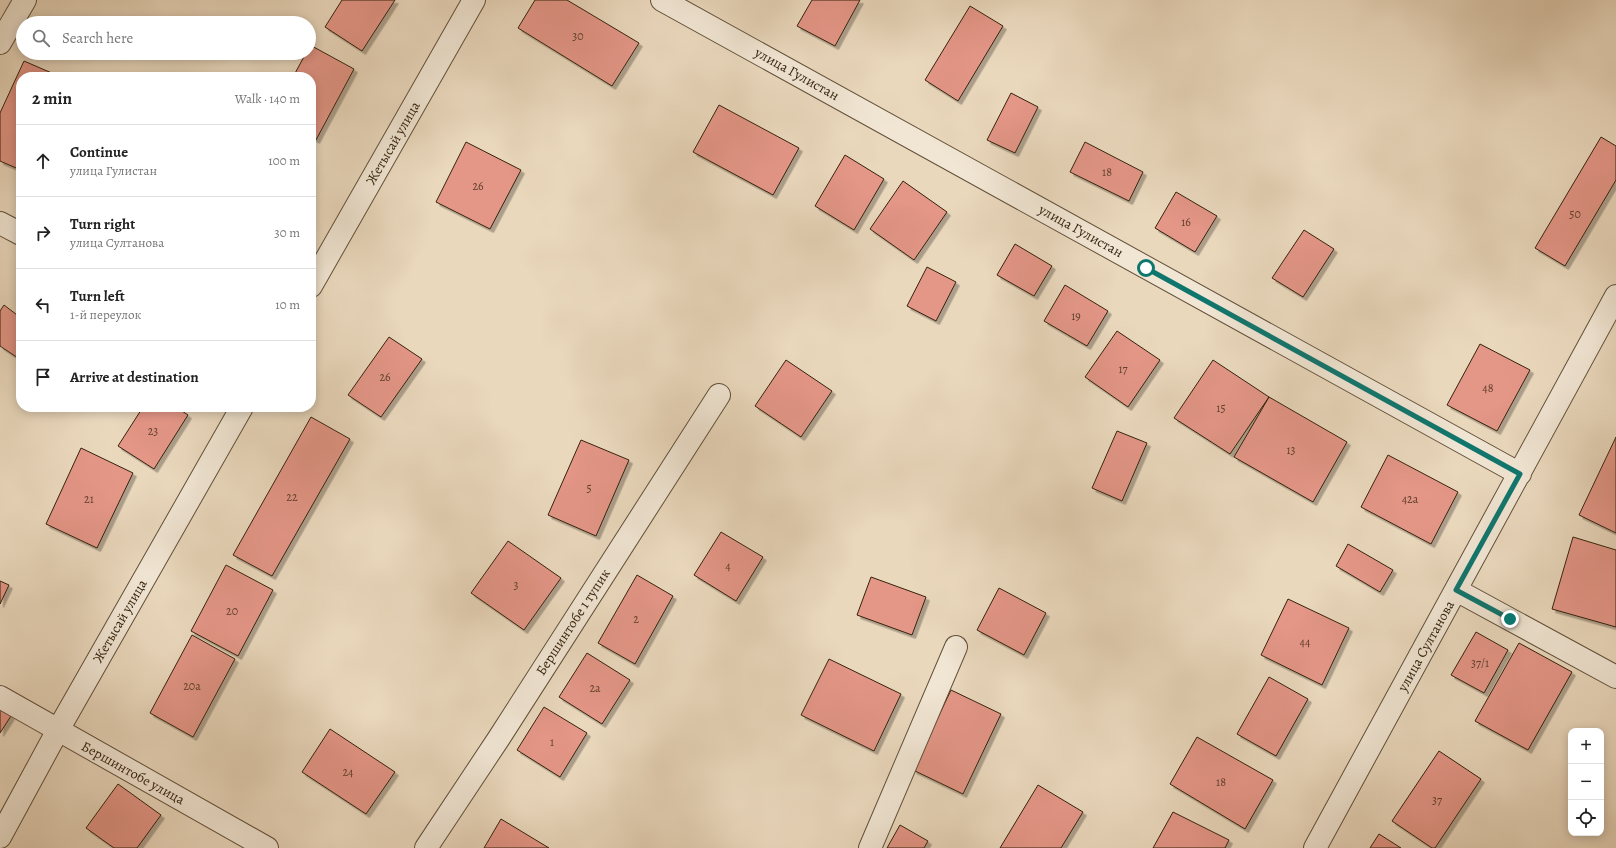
<!DOCTYPE html>
<meta charset="utf-8">
<style>
:root{--surface:#fff;--page:#f2f2f2;--text:#222;--muted:#767676;--line:#e0e0e0}
body{margin:0;font-family:Alegreya,serif;background:var(--page);color:var(--text)}
.controls{position:absolute;right:12px;bottom:12px;display:grid;overflow:hidden;border-radius:8px;box-shadow:0 2px 10px #0003}
.controls button{width:36px;height:36px;display:grid;place-items:center;padding:0;border:0;border-bottom:1px solid var(--line);background:var(--surface);color:var(--text);font:20px sans-serif}
.stop{position:absolute;width:12px;height:12px;margin:-9px;border:3px solid #0f766e;border-radius:50%;background:#fff}
.stop.end{background:#0f766e;border-color:#fff;box-shadow:0 1px 4px #0008}
.list{margin:0;padding:0;list-style:none}
h2{display:flex;justify-content:space-between;align-items:center;height:52px;margin:0;padding:0 16px;font-size:17px}
h2 small{font-size:13px;font-weight:400;color:var(--muted)}
.list li{display:grid;grid-template-columns:26px 1fr auto;gap:12px;align-items:center;box-sizing:border-box;height:72px;padding:0 16px;border-top:1px solid var(--line)}
.list b{display:block;font-size:15px;white-space:nowrap}
.list p{margin:0;font-size:13px;white-space:nowrap;color:var(--muted)}
.list em{font-size:13px;font-style:normal;color:var(--muted)}
.icon{flex:none;width:22px;height:22px;fill:none;stroke:currentColor;stroke-width:2;stroke-linecap:round;stroke-linejoin:round}
.map{position:relative;flex:none;width:1616px;height:848px;overflow:hidden}
.search{position:absolute;background:var(--surface);box-shadow:0 2px 10px #0003;left:16px;top:16px;width:300px;height:44px;display:flex;align-items:center;gap:10px;box-sizing:border-box;padding:0 14px;border-radius:22px;color:var(--muted);font-size:15px}
.panel{position:absolute;background:var(--surface);box-shadow:0 2px 10px #0003;left:16px;top:72px;width:300px;height:340px;border-radius:16px}
.map>svg:first-child{display:block}
.building{fill:#e49687;stroke:#33220d;filter:url(#shadow)}
.lines{fill:none;stroke-linecap:round;stroke-linejoin:round}
.minor-casing{stroke:#615039;stroke-width:24}
.minor{stroke:#f1e6d4;stroke-width:22}
.route{stroke:#0f766e;stroke-width:5}
.labels{text-anchor:middle;dominant-baseline:central;stroke-width:4;stroke-linejoin:round;paint-order:stroke}
.number-label{font-size:12px;fill:#5f3f2c}
.street-label{font-size:14px;fill:#33220d;stroke:#f1e6d4}
</style>
<div class="map">
<svg width="1616" height="848" viewBox="0 0 1616 848">
<defs>
<filter id="shadow"><feDropShadow dx="3.5" dy="3.5" stdDeviation="0" flood-color="#0004"/></filter>
</defs>
<rect width="100%" height="100%" fill="#ead8bd"/>
<filter id="stains"><feTurbulence type="fractalNoise" baseFrequency=".005" numOctaves="4"/><feColorMatrix values="0 0 0 0 .2 0 0 0 0 .09 0 0 0 0 .02 0 0 0 .5 -.17"/></filter>
<radialGradient id="worn" r=".72"><stop offset=".6" stop-color="#630" stop-opacity="0"/><stop offset="1" stop-color="#630" stop-opacity=".3"/></radialGradient>
<path class="building" d="M342,0H395L362,51L325,27Z
M535,0H567L639,43L612,86L518,28Z
M812,0H860L835,46L797,26Z
M970,6L1003,26L958,101L925,80Z
M310,45L354,69L316,140L311,137V77H293L306,53H309Z
M24,61L61,77H21V170L0,161V113Z
M1011,93L1038,107L1015,153L987,140Z
M719,105L799,148L773,195L693,152Z
M1601,137L1616,146V180L1565,266L1535,248Z
M466,142L521,170L490,229L436,202Z
M1085,142L1143,172L1129,201L1070,172Z
M845,155L884,179L854,230L815,206Z
M903,181L947,212L914,260L870,229Z
M1176,192L1217,216L1195,252L1155,228Z
M1304,230L1334,249L1303,297L1272,278Z
M1015,244L1052,266L1034,296L997,275Z
M927,267L956,282L936,321L907,306Z
M1065,285L1108,311L1087,346L1044,321Z
M4,305L21,318V360L0,346V311Z
M1117,331L1160,360L1128,407L1085,377Z
M389,337L422,359L381,417L348,395Z
M1480,344L1530,370L1497,431L1447,405Z
M786,360L832,391L801,437L755,406Z
M1213,360L1269,397L1230,454L1174,418Z
M1269,397L1347,442L1313,502L1234,457Z
M143,407H176L188,415L154,469L118,446Z
M311,417L350,439L272,576L233,555Z
M1117,431L1147,443L1122,501L1092,488Z
M1616,437V533L1579,515Z
M581,440L629,460L596,536L548,515Z
M81,448L133,473L97,548L46,524Z
M1388,455L1458,492L1431,544L1361,507Z
M721,532L763,557L736,601L694,575Z
M1573,537L1616,550V627L1552,609Z
M508,541L561,578L524,630L471,593Z
M1348,544L1393,570L1380,592L1336,566Z
M226,565L273,590L238,656L191,631Z
M637,575L673,596L635,664L598,643Z
M871,577L926,597L912,635L857,615Z
M0,581L9,585L0,604Z
M999,588L1046,613L1024,655L977,630Z
M1288,599L1349,628L1322,685L1261,655Z
M1476,632L1508,650L1484,693L1451,675Z
M192,635L235,659L193,737L150,713Z
M1519,643L1572,672L1528,750L1475,721Z
M587,653L630,680L602,724L559,697Z
M829,659L901,694L874,751L801,715Z
M1269,677L1308,699L1276,756L1237,734Z
M951,690L1001,714L963,794L913,770Z
M544,707L587,733L560,777L517,750Z
M0,709L11,716L0,733Z
M330,729L395,772L366,814L302,772Z
M1197,737L1273,780L1245,829L1170,784Z
M1439,751L1481,779L1435,848H1432L1392,821Z
M118,784L161,815L137,848H114L86,828Z
M1038,785L1083,812L1061,848H1000Z
M1173,812L1229,840L1225,848H1153Z
M501,819L549,848H484Z
M900,825L928,841L924,848H887Z
M1379,834L1401,848H1370Z"/>
<g class="lines">
<defs>
<path id="minor" d="M662,0L1520,474
M0,43L25,0
M0,223L21,234
M311,286L474,0
M1456,590L1616,677
M0,697L267,848
M0,837L58,730L242,407
M426,848L499,738L719,395
M870,848L956,647
M1315,848L1616,296"/>
</defs>
<use href="#minor" class="minor-casing"/>
<use href="#minor" class="minor"/>
</g>
<g class="lines">
<path class="route" d="M1146,268L1520,474L1456,590L1510,619"/>
</g>
<g class="labels">
<g class="number-label">
<text x="578" y="36">30</text>
<text x="1107" y="172">18</text>
<text x="478" y="186">26</text>
<text x="1575" y="214">50</text>
<text x="1186" y="222">16</text>
<text x="1076" y="316">19</text>
<text x="1123" y="369">17</text>
<text x="385" y="377">26</text>
<text x="1488" y="388">48</text>
<text x="1221" y="408">15</text>
<text x="153" y="431">23</text>
<text x="1291" y="450">13</text>
<text x="589" y="488">5</text>
<text x="292" y="497">22</text>
<text x="89" y="499">21</text>
<text x="1410" y="499">42а</text>
<text x="728" y="566">4</text>
<text x="516" y="585">3</text>
<text x="232" y="611">20</text>
<text x="636" y="619">2</text>
<text x="1305" y="642">44</text>
<text x="1480" y="663">37/1</text>
<text x="192" y="686">20а</text>
<text x="595" y="688">2а</text>
<text x="552" y="742">1</text>
<text x="348" y="772">24</text>
<text x="1221" y="782">18</text>
<text x="1437" y="800">37</text>
</g>
<g class="street-label">
<text transform="translate(797 74) rotate(29)">улица Гулистан</text>
<text transform="translate(393 143) rotate(-60)">Жетысай улица</text>
<text transform="translate(1081 231) rotate(29)">улица Гулистан</text>
<text transform="translate(120 621) rotate(-60)">Жетысай улица</text>
<text transform="translate(573 622) rotate(-57)">Бершинтобе 1 тупик</text>
<text transform="translate(1426 646) rotate(-61)">улица Султанова</text>
<text transform="translate(133 773) rotate(29)">Бершинтобе улица</text>
</g>
</g>
<rect width="100%" height="100%" filter="url(#stains)"/>
<rect width="100%" height="100%" fill="url(#worn)"/>
</svg>
<div class="controls">
<button>+</button>
<button>−</button>
<button><svg class="icon" aria-label="locate" viewBox="0 0 24 24"><circle cx="12" cy="12" r="6"/><path d="M12 2v4M12 18v4M2 12h4M18 12h4"/></svg></button>
</div>
<div class="stop" style="left:1146px;top:268px"></div>
<div class="stop end" style="left:1510px;top:619px"></div>
<div class="search"><svg class="icon" aria-label="search" viewBox="0 0 24 24"><circle cx="10" cy="10" r="6"/><path d="M15 15l6 6"/></svg>Search here</div>
<section class="panel">
<h2>2 min<small>Walk · 140 m</small></h2>
<ul class="list">
<li><svg class="icon" aria-label="ahead" viewBox="0 0 24 24"><path d="M12 20V5M6 11l6-6 6 6"/></svg><div><b>Continue</b><p>улица Гулистан</p></div><em>100 m</em></li>
<li><svg class="icon" aria-label="right" viewBox="0 0 24 24"><path d="M7 20v-9h11M14 6l5 5-5 5"/></svg><div><b>Turn right</b><p>улица Султанова</p></div><em>30 m</em></li>
<li><svg class="icon" aria-label="left" viewBox="0 0 24 24"><path d="M17 20v-9H6M10 6l-5 5 5 5"/></svg><div><b>Turn left</b><p>1-й переулок</p></div><em>10 m</em></li>
<li><svg class="icon" aria-label="arrive" viewBox="0 0 24 24"><path d="M6 21V4h12l-3 4 3 4H6"/></svg><div><b>Arrive at destination</b></div></li>
</ul>
</section>
</div>
